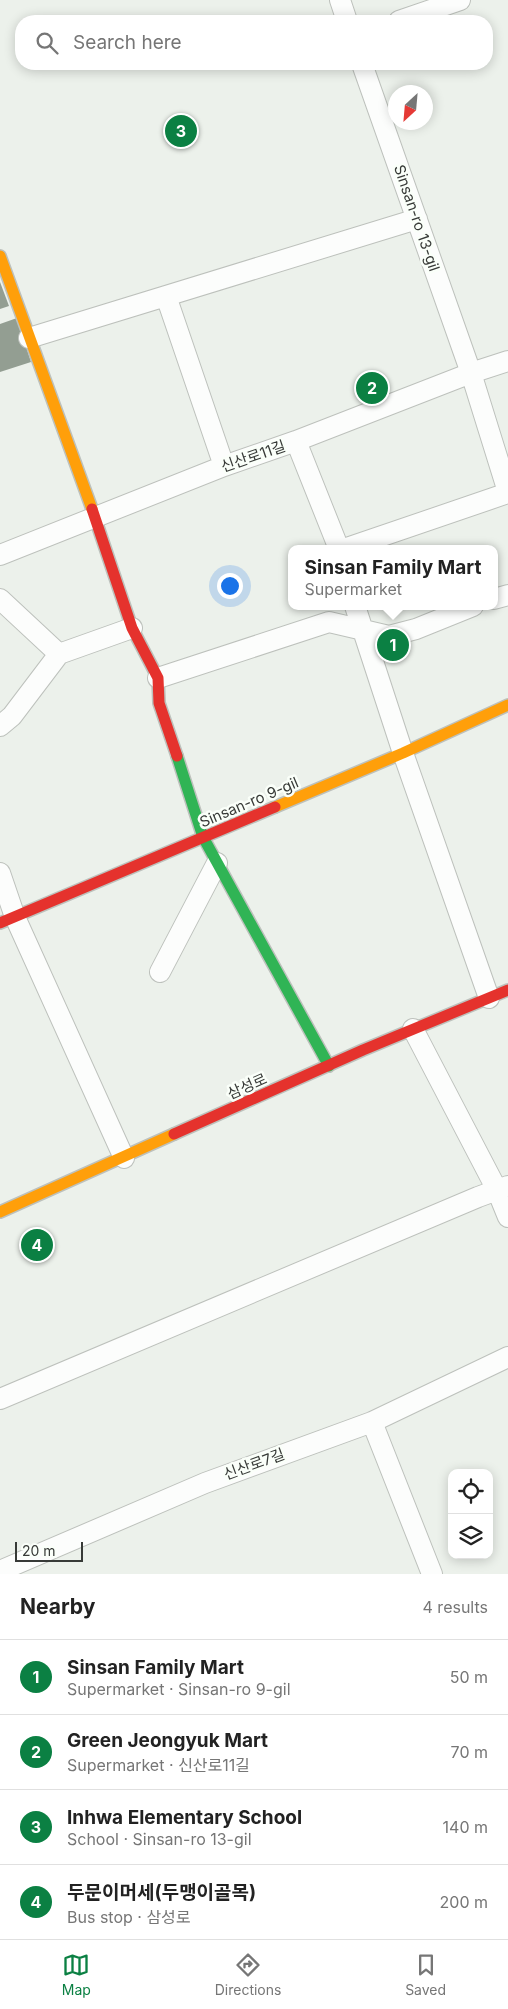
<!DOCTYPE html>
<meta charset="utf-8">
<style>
:root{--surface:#fff;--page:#f2f2f2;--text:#222;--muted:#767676;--line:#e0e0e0;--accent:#0b8043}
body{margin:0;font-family:Inter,"Noto Sans KR",sans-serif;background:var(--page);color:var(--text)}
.controls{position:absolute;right:15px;bottom:15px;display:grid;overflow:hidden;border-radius:10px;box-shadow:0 2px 12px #0003}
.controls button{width:45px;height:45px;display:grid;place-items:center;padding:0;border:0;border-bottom:1px solid var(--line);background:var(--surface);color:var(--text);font:25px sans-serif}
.compass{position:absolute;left:388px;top:85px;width:45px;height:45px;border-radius:50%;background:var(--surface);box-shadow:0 2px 12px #0003;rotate:206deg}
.scale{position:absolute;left:15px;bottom:12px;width:68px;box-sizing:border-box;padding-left:5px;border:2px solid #373a37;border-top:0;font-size:14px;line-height:18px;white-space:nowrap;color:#373a37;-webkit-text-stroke:4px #fafff9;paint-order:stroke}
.you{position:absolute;left:229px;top:585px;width:18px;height:18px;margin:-12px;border:4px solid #fff;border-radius:50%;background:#1a73e8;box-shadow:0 0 0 8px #1a73e833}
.badge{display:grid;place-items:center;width:32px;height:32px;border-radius:50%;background:var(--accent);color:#fff;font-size:16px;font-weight:700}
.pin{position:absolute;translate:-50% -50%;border:2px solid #fff;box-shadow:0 1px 5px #0006}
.popup{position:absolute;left:288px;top:545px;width:210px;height:65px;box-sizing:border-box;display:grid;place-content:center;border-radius:10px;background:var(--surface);filter:drop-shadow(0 1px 4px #0005);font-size:16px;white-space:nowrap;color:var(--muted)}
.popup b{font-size:19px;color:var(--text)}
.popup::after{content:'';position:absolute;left:50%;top:100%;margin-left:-10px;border:10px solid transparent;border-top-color:var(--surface)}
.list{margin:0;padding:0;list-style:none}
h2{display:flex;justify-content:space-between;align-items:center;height:65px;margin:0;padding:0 20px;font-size:21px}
h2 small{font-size:16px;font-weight:400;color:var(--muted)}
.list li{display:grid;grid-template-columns:32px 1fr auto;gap:15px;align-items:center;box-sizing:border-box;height:75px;padding:0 20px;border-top:1px solid var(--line)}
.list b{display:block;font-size:19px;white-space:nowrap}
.list p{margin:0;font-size:16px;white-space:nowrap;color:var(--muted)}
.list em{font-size:16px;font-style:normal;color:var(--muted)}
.icon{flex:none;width:28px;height:28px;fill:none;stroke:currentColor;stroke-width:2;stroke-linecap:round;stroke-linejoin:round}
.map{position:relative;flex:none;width:508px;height:1574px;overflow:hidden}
.search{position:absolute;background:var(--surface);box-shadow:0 2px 12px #0003;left:15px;right:15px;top:15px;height:55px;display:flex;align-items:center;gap:12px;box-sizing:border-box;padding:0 18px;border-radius:20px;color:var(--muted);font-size:19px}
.sheet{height:365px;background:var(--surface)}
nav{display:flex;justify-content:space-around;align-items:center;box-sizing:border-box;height:70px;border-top:1px solid var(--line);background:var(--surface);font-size:14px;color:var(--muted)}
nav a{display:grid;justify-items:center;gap:2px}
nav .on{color:var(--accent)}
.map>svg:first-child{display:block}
.building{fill:#939e92}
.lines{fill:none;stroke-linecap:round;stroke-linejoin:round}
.street-casing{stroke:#bdc1bc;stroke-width:22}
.fast-casing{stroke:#bdc1bc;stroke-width:14}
.slow-casing{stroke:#bdc1bc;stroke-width:14}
.jam-casing{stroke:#bdc1bc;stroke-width:14}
.street{stroke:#fcfdfc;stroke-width:20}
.fast{stroke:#30b455;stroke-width:11}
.slow{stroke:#ff9f0a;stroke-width:11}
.jam{stroke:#e5322d;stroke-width:11}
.labels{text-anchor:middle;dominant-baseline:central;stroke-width:5;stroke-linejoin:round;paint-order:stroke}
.street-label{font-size:15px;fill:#373a37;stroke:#fafff9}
</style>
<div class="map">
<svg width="508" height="1574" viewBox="0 0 508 1574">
<rect width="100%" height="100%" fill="#ecf1eb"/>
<path class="building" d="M0,282L9,306L0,309Z
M17,318L31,362L0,372V324Z"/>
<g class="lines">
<defs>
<path id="street" d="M340,0L347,21
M399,21L460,0
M362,64L471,373L508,492
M166,296L224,466
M29,338L417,219
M296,441L339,549
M344,549L508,493
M0,555L224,466L296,441L471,373L508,361
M0,599L59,654
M494,599L508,595
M355,606L403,753L489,998
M158,678L329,622L389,636L416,629L473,606
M0,726L12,716L59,654L132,628
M0,873L15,917L124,1158
M160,972L217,863
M413,1029L497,1190L508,1217
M0,1399L478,1197L508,1186
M372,1422L432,1574
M0,1571L205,1483L372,1422L508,1357"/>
<path id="fast" d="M177,756L203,837L329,1066"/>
<path id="slow" d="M0,256L92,509
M275,807L403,753L508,705
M0,1212L174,1134"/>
<path id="jam" d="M92,509L132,628L158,678L159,703L177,756
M0,923L275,807
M174,1134L363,1050L508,990"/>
</defs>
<use href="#street" class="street-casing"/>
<use href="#fast" class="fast-casing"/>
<use href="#slow" class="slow-casing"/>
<use href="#jam" class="jam-casing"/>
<use href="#street" class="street"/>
<use href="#fast" class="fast"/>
<use href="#slow" class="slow"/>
<use href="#jam" class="jam"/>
</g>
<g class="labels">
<g class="street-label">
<text transform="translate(417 218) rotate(71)">Sinsan-ro 13-gil</text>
<text transform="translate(253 456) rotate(-19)">신산로11길</text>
<text transform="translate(249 802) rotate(-23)">Sinsan-ro 9-gil</text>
<text transform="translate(247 1086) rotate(-24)">삼성로</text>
<text transform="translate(254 1464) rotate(-20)">신산로7길</text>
</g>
</g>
</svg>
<div class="controls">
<button><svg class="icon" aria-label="locate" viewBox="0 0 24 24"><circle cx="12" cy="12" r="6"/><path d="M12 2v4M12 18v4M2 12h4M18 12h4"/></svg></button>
<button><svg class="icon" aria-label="layers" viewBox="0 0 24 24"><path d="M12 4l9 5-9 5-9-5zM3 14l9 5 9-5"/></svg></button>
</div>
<svg class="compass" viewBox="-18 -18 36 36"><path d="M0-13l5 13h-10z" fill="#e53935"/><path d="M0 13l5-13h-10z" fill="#767676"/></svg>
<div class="scale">20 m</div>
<div class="you"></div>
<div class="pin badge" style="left:393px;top:645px">1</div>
<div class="popup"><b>Sinsan Family Mart</b>Supermarket</div>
<div class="pin badge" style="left:372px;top:388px">2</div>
<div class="pin badge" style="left:181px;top:131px">3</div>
<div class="pin badge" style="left:37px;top:1245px">4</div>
<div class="search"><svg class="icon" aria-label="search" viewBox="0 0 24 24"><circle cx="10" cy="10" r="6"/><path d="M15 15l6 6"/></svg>Search here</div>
</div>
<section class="sheet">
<h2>Nearby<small>4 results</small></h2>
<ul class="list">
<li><span class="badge">1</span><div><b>Sinsan Family Mart</b><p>Supermarket · Sinsan-ro 9-gil</p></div><em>50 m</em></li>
<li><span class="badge">2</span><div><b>Green Jeongyuk Mart</b><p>Supermarket · 신산로11길</p></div><em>70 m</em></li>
<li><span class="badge">3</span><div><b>Inhwa Elementary School</b><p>School · Sinsan-ro 13-gil</p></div><em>140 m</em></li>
<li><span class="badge">4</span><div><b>두문이머세(두맹이골목)</b><p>Bus stop · 삼성로</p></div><em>200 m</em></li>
</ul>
</section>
<nav>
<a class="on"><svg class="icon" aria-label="map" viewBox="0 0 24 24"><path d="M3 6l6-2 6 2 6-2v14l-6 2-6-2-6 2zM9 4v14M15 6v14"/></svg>Map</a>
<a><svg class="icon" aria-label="directions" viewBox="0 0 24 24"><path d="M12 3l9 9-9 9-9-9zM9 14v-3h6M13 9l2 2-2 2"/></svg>Directions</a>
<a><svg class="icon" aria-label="saved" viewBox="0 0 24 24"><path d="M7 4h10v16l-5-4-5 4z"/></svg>Saved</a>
</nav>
